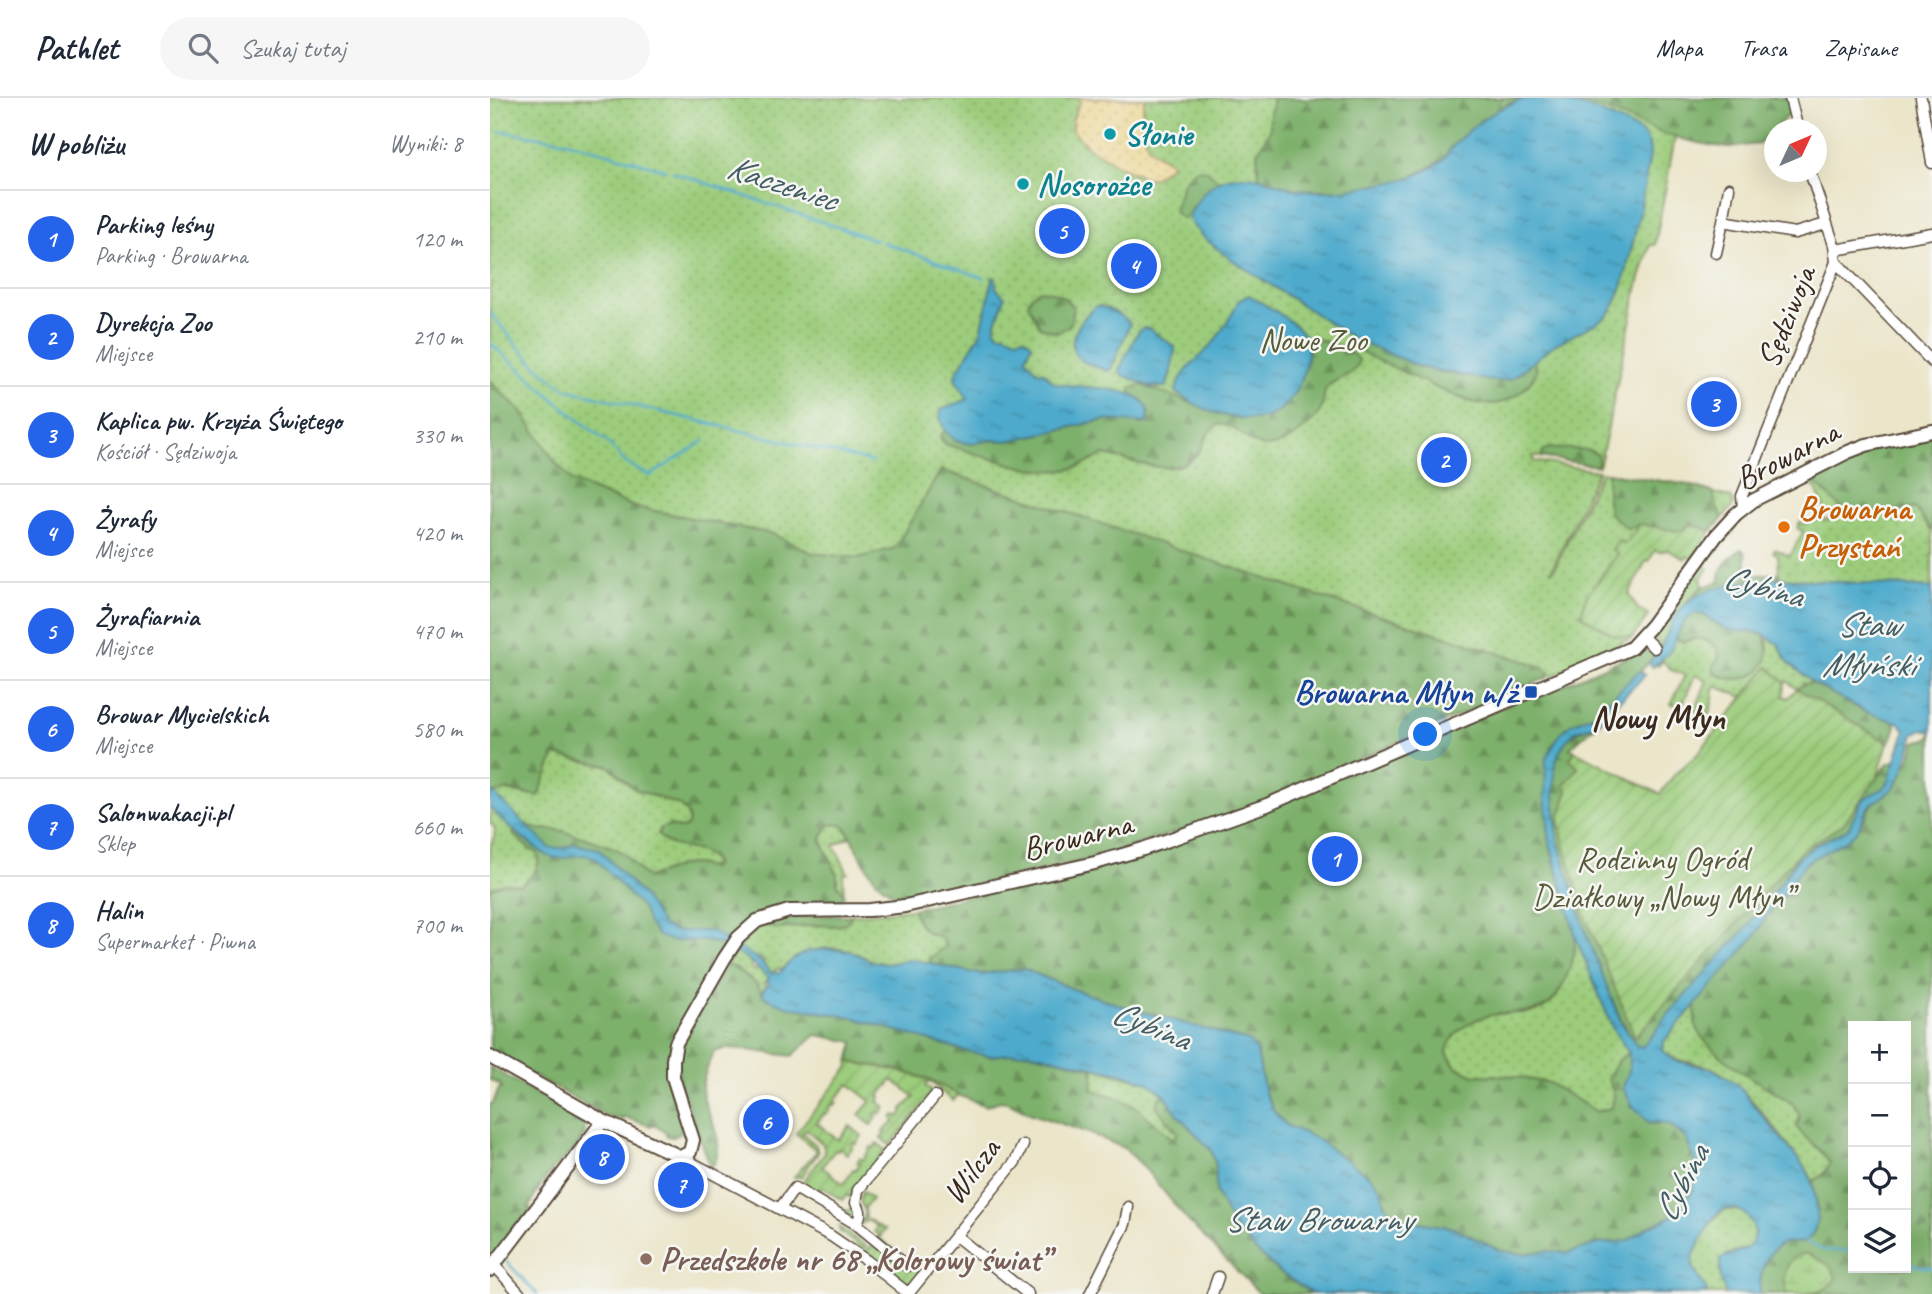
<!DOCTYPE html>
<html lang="pl">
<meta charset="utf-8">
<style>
:root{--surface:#fff;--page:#f6f6f7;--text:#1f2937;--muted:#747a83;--line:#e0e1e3;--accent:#2563eb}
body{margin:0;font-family:Caveat,sans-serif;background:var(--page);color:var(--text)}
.controls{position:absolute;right:21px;bottom:21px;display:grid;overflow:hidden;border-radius:0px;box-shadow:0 7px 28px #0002}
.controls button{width:63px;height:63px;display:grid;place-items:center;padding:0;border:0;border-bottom:2px solid var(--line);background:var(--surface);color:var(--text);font:35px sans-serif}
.compass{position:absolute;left:1274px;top:21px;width:63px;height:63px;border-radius:50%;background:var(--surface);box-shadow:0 7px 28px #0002;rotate:46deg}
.you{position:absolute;left:936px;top:637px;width:24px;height:24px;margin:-18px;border:5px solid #fff;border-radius:50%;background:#1a73e8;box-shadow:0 0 0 10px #1a73e833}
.badge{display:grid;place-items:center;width:46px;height:46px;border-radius:50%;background:var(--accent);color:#fff;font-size:23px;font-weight:700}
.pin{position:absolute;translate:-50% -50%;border:4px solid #fff;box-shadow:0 2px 7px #0006}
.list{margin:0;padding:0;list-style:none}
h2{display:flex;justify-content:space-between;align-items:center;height:91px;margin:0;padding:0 28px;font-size:30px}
h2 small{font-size:23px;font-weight:400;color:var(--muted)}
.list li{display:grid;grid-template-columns:46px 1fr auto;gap:21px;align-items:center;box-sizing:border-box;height:98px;padding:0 28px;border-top:2px solid var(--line)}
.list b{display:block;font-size:26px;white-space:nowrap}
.list p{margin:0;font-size:23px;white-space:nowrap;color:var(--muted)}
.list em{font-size:23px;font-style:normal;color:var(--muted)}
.icon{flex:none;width:38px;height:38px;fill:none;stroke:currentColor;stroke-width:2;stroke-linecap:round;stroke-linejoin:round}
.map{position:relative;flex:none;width:1442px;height:1196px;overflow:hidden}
header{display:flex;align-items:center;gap:42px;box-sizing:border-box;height:98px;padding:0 35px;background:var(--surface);border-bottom:2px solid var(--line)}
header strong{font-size:33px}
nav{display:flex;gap:38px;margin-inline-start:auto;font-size:24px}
.search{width:490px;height:63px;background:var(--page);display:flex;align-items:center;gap:18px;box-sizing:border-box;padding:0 24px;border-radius:38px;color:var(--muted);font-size:26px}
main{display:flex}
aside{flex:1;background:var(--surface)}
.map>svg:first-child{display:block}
.grass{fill:url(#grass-dots);stroke:#6c7b4c;stroke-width:2}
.forest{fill:url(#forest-firs);stroke:#5c6d44;stroke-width:2;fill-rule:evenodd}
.wetland{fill:url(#wetland-marsh);stroke:#6c7b4c;stroke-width:2}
.sand{fill:url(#sand-dots);stroke:#94825e;stroke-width:2}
.garden{fill:url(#garden-furrows);stroke:#6c7b4c;stroke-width:2}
.water{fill:url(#water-ripples);stroke:#446a75;stroke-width:2}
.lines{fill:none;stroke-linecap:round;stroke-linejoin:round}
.stream{stroke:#4daacc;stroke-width:2.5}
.street-casing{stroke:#554638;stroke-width:13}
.secondary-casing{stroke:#554638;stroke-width:16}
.street{stroke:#fff;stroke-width:10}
.secondary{stroke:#fff;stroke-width:12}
.culture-dot{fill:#0f9aa8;stroke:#f6f6f2;stroke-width:2.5}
.food-dot{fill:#e8710a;stroke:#f6f6f2;stroke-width:2.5}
.transit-dot{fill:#1a4fb4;stroke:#f6f6f2;stroke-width:2.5}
.education-dot{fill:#8d6e63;stroke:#f6f6f2;stroke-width:2.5}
.labels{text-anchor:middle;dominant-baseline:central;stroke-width:5;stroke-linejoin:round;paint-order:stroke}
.culture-label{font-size:33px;font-weight:bold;fill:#0d838f;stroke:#f6f6f2;text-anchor:start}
.street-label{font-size:33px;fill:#3b2a1e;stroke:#f6f6f2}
.park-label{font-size:33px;fill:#585b3a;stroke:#f6f6f2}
.food-label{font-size:33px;font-weight:bold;fill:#c56008;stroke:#f6f6f2;text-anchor:start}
.transit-label{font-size:33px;font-weight:bold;fill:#164399;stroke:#f6f6f2;text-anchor:end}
.education-label{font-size:33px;font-weight:bold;fill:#785e54;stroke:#f6f6f2;text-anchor:start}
.water-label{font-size:35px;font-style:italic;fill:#425d64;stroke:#f6f6f2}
.neighbourhood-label{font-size:35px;font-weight:bold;fill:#3b2a1e;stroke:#f6f6f2}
</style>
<header>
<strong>Pathlet</strong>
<div class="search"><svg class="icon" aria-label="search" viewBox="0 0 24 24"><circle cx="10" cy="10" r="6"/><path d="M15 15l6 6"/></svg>Szukaj tutaj</div>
<nav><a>Mapa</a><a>Trasa</a><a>Zapisane</a></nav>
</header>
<main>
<aside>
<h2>W pobliżu<small>Wyniki: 8</small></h2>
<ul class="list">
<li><span class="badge">1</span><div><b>Parking leśny</b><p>Parking · Browarna</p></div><em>120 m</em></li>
<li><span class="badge">2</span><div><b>Dyrekcja Zoo</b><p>Miejsce</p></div><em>210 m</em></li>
<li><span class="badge">3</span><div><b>Kaplica pw. Krzyża Świętego</b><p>Kościół · Sędziwoja</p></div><em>330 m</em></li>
<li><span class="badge">4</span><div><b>Żyrafy</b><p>Miejsce</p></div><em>420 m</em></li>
<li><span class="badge">5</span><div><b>Żyrafiarnia</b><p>Miejsce</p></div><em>470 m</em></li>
<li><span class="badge">6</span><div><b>Browar Mycielskich</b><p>Miejsce</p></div><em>580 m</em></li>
<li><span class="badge">7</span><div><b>Salonwakacji.pl</b><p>Sklep</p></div><em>660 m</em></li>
<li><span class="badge">8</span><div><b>Halin</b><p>Supermarket · Piwna</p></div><em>700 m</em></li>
</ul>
</aside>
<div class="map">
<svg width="1442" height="1196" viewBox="0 0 1442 1196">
<defs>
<pattern id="grass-dots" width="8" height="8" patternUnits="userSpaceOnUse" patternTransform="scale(1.75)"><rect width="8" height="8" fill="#9ccc7b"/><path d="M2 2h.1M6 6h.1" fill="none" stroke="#87af6a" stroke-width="1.8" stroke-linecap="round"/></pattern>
<pattern id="forest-firs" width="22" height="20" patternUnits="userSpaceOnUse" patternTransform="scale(1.75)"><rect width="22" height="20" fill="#7db06b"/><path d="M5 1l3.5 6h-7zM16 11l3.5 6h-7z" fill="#688f57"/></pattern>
<pattern id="wetland-marsh" width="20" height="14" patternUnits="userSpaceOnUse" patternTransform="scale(1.75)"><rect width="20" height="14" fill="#9ccc7b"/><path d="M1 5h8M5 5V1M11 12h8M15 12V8" fill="none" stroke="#87af6a"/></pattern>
<pattern id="sand-dots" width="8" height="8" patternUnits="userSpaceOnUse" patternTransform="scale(1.75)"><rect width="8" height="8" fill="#eeda9e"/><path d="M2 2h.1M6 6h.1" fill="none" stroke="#cdbb88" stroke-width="1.8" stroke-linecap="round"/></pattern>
<pattern id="garden-furrows" width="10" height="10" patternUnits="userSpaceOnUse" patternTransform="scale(1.75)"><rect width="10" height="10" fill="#9ccc7b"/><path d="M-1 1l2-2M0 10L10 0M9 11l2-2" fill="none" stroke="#87af6a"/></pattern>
<pattern id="water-ripples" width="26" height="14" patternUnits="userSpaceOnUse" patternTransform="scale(1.75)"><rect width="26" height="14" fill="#4daacc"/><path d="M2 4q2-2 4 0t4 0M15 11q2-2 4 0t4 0" fill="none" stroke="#418ba5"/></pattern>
</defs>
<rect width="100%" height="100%" fill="#f6f6f2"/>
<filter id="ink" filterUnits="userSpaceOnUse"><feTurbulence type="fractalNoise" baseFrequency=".0143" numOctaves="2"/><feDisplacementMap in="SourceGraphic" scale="14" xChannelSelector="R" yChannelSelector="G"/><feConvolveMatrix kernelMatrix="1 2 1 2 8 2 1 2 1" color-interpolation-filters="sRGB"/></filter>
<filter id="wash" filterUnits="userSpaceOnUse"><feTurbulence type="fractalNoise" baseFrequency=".00686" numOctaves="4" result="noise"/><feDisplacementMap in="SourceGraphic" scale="28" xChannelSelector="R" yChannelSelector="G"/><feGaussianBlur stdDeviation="1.57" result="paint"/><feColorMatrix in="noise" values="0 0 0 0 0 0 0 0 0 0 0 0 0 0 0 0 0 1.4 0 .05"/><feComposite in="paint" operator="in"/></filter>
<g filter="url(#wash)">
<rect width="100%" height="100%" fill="#ebe5c9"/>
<path class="grass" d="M0,0H1167L1180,38L1185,39L1165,147H1160L1148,187L1110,366L1109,368L1043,358V363L1108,373L1061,473H1063L1111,374L1199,387L1242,400L1243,408L1221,433L1200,426L1135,446L1128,442V455L1096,499L1142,540L1062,578L1053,569L818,495L451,372L405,450L368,460L322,455L283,436L144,409L82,383L65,364L32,314L0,284Z
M1335,369L1323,383L1345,402L1414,413L1425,410L1442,434V490L1289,480L1288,457L1283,454L1285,451L1300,458L1313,434L1307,430L1310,424L1313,426L1332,420L1338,423L1342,417L1336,414L1325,389L1314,387L1276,406Z
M1244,433L1214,467L1218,471L1211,480L1213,488L1198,502L1183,523L1170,552C1168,547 1165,543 1166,537C1168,517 1228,446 1244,433Z
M1273,536L1288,546L1298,564L1323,585L1314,586L1307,591L1297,583L1295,585L1278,569L1253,599L1225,588L1220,616L1215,618L1205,613L1217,582L1205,577L1192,608L1181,606L1195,577L1181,572L1173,563L1168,568L1167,566L1178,555L1185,540L1194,544C1208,538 1216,540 1227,549L1229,559L1278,544Z
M65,657L119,668L144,691L189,707L197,714L199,724L196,729L190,731L171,730L168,736C178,751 191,746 206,751C211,753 217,757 222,760L224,769L184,770L169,778L157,779L147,772L137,758L57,731L46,733L36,726L26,727L38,750L48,756C51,770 42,779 31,787L13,785L0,791V747L4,740L5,731L0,724V696L19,692L36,697Z
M344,726C354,726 356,730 360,739L344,747L358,775L353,777L354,796L347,786V776L331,742L336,728Z
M423,811L438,835C447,837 453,838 456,848L439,860L443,867C436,865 428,862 422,861C413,861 404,867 395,866C381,865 372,856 360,853C333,845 309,854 291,872L288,870L283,876L272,866L274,863L270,860H256L262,865L261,870L265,873L268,870L279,880L274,886L276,889L273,892V897C264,884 252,872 236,867L258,838L273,827L288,831L327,827L348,828L362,817Z
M1086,840L1123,931L1139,955L1128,962L1121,1010L1107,1014L1059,985L1022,978L984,977L966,969L957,955C958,951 957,948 959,944C965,929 993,917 1009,916C1024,914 1043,918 1056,908C1076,893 1081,863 1086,840Z
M1205,906C1206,912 1204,921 1206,927C1215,956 1277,988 1302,1005L1310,1017L1307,1029C1319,1047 1329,1046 1340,1065L1333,1077L1323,1083L1317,1072C1291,1040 1260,990 1224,971C1206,962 1188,967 1173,953L1174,943Z
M603,970L657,984L675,997L669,1000L676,1022L688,1035L687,1039L683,1041L680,1039L645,1008L625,999L603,992C600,985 605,978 603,970Z
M1236,1112C1244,1112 1252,1111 1258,1118C1264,1124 1267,1143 1258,1149C1253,1153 1243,1154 1236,1157L1229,1172L1236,1196H1216V1192C1212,1185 1205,1175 1203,1167C1200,1153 1223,1116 1236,1112Z"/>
<path class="forest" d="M783,0H1038L1019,5L961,49L952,63L913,83L849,93L805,91L769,80L767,55L780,32V14Z
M1051,0H1297L1301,14L1269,46C1258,47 1246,49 1236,49C1217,48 1195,42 1177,37C1155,30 1102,0 1083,7Z
M707,71L716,72L729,83C713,92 707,102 699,119L691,120L684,114C689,97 691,80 707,71Z
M549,192C566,193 575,198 584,211L580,227L567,235L550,229L538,206L541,198Z
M826,241C843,245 857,249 869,262C866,279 846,279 837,289C832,295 835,302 832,309C825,327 789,353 771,348C752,343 754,330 729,326C711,338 719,342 707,356C683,383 642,361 613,357C606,360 600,364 593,367C555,385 493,356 454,346L450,341L451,336L455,333L466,343L482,346L499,342L518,343L614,322H630L653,326L659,322C658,310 651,304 641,296V290L652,287L743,320L816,269L818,244Z
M866,242L930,269L969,278L1029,276L1043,263L1047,271C1040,293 1015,309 992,306C972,304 930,282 911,273C898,266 872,259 865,245Z
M0,284L32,314L65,364L82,383L144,409L283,436L322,455L368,460L405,450L451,372L818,495L1053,569L1058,574V579L737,718L605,760L423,801C383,796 373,761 356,730L351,726L339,727L332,737L331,742L347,776V786L354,796L348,807C309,809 269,805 243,839L177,961L179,986L193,1025L190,1036L183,1039L176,1038L177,1035L162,1026L161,1028L134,1019L133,1022L116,1018L0,954V791L13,785L31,787C42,779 51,770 48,756L38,750L23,736L26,727L36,726C50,735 57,730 72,733C89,738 108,744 124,750C139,756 144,770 157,779C174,777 192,762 210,767C214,768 217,770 221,771L225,765C211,744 181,756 168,736L171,730L180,727L190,731L196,729L199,724L197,714L189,707L144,691L119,668L65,657L48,698L19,692L0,696Z
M1442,337V433L1425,410L1359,417L1323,383L1335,369L1383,350Z
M1059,350C1075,352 1096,348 1108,357V368L1051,359L1053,353Z
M1117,375L1199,387L1224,395L1225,406L1233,420L1221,433L1200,426L1191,434L1150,426L1138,431L1119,415L1117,402Z
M1251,451L1255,455L1257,478L1289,475V480L1248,486L1205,498C1210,487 1219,487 1230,484C1227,470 1240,459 1251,451Z
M1205,515L1214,517L1235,531L1273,536C1283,551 1277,573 1258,579C1247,583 1234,580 1224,575L1223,568L1229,559L1227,549C1216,540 1208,538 1194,544L1185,540L1196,520Z
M1159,552L1166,556L1164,560L1105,616L1081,626L1061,649C1061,678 1056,718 1060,745C1065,777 1081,807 1085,838C1087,854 1077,880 1069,894C1056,918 1031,913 1008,916C986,918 960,933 957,955L966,969L984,977L1022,978L1059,985L1107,1014L1121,1010L1124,997L1118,980L1128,962L1139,955V973L1133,990L1144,1010L1179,1026L1196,1040L1206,1067L1203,1092L1188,1115L1159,1129L1137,1143L1108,1146L1078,1155L1055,1153L1033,1156L1010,1153L964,1130L915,1122L903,1116L895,1106L891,1091L825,1040L796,1027L785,1015L775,995L766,950L758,943L639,910L588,893L534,871L489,876L443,867L439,861L455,848C452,836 447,839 439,835C430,831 426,820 423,811L608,768L1060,590L1062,592L1151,553Z
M1323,585L1376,614L1402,621L1406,628L1401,642L1398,645L1307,591L1314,586Z
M1106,627L1080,650L1085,653L1080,661L1089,669L1074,688L1078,693L1069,721L1094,816L1312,752L1353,726L1398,665L1407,662L1398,685L1393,691L1371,705L1359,729L1351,735L1330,744L1308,760L1290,786L1267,813L1259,827L1174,921L1164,936L1152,949L1147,948C1117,902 1100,847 1083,795C1078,778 1071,761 1068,744C1063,722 1060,674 1069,654C1077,637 1089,632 1106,627Z
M1442,636V1196H1270C1269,1178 1275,1150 1296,1144C1300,1143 1308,1145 1313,1145L1328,1112L1323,1083L1333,1077L1340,1065C1330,1047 1318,1046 1307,1029L1310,1017L1302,1005C1277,988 1215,957 1206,927C1204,921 1206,912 1205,906L1266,837L1280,812L1300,790L1307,776L1317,764L1375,720C1383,694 1408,701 1416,664L1419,665L1425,644L1437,641ZM1363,928H1416V1170H1363Z
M362,817L356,825L348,828L327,827L288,831L273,827C302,817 331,818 362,817Z
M236,867L245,870L265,885L273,897L299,909L361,919L500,958L538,954L603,970C606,978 600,985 603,992L625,999L645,1008L683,1041L688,1035L666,1008L669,1000L675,997L688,1017L721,1052L726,1067V1095L788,1173L823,1196H770L699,1124L652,1067L634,1050L599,1035L542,1016L518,1004L510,1003L496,1008L468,997L441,982L404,971L359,964L364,944L326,937L302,958L240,950L224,953C220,964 212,979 212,990C213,1017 241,1042 221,1070L189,983L188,964L194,941Z
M0,969L91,1021L95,1033C90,1050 74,1060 63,1072C53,1083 45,1096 39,1110L41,1111L0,1165V1006H2L11,987L0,982Z"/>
<path class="wetland" d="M1317,1155L1339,1167L1346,1179C1338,1196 1321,1196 1298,1196C1291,1178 1295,1159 1317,1155Z"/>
<path class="sand" d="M589,0H655C651,16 649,42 663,53C669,58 676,61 682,66L663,80H656L631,69L598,49L582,32V23L590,3Z"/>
<path class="garden" d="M1150,426L1191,434L1200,426L1221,433L1202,461L1197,458L1195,461L1178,452L1168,454L1165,452L1159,463H1156L1139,496L1148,511L1159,517L1142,540L1124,537L1091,517L1096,499L1128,456L1122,452L1128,442L1135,446Z
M1278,569L1295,585L1294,598L1298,600L1307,591L1398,645L1387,680L1353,726L1312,752L1145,939L1094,816L1073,742L1069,721L1078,693L1074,688L1089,669L1080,661L1085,653L1170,696L1186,675L1206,658Z
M359,964C402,971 430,975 468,997L463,1003L442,985H436V989L441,991L442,997L400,1047L391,1040L395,1035L393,1034L405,1023L402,1020L405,1017L409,1019L413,1013L412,1011L425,999L403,982L389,998L391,1000L388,1003L396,1009L390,1016L387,1014L385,1016L387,1019L381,1027L369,1017L381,1003L359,986L345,1002L347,1004L344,1008L342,1006L339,1010L340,1012L337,1016L335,1015L327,1025L348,1042L360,1028L372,1038L366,1046L363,1044L361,1046L363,1049L357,1056L350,1050L347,1053L345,1052L332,1069L354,1086L363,1071L365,1072L370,1066L367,1064L370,1060L373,1062L381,1049L383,1050L387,1045L396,1052L364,1091L361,1100L357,1097L352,1102L332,1089L326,1096L353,1113L365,1111L368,1115L363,1120L312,1090V1085L335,1055L333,1046L316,1031L312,1035L326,1047L328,1055L311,1079H304L327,1053L306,1035L358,970Z
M372,1093L382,1101L375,1109L376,1120L395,1132L389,1140L416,1161L420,1157L435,1169L423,1184H415L350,1134L349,1129L380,1151L389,1137L384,1134L387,1128L377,1122L372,1126L375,1113L370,1104Z"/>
<path class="water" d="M1038,0L1060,1L1103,11L1145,30L1154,37L1159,46L1160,57L1149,119L1133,186L1123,210L1117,218L1105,226L1064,247L1021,281L1009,283L996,282L930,269L866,242L739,160L713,139L701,125L699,119C713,87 735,72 771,80C783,83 794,89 806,91C823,93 843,94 859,91C890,86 925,84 950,64C956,60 958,53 963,48C984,25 1009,8 1038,0Z
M503,179L506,180V190L515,199L505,227V232L509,236H515L527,241L534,239L542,246L536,260L547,273L554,274C558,278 560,283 566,285C585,292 671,283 657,325L614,322L518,343L499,342L481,346L466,343L455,333L450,320L451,312L478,301L465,281V277L491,234Z
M759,197C774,207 812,226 817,243C820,254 815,270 812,280C806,296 790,318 772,320C744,325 708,311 686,294C689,272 714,258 726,241C734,229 743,217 748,203Z
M606,208C616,208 634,218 640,226L621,271L618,273C610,270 598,267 591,262C571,248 592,219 606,208Z
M653,230L660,231L685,249C685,255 679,285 676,289H662L632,277L629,272L648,234Z
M1289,480L1442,490V634L1432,631L1424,636L1414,673L1403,691L1378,709L1368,732L1357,742L1317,764L1307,776L1300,790L1280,812L1266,837L1174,943L1173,953L1183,962L1223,971L1247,986L1317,1072C1325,1089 1336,1131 1315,1143C1309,1147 1301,1143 1294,1145C1274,1153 1269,1177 1270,1196H1236L1231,1184L1230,1162C1238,1155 1258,1154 1262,1144C1271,1124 1247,1101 1228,1115C1220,1121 1216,1134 1211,1143C1207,1150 1201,1159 1203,1168C1205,1176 1213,1185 1217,1192L1216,1196H823L788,1173L765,1152L742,1126L726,1095V1067L721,1052L688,1017L675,997L657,984L634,976L538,954L500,958L471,952L361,919L299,909L278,901L273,897V892L279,885L277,883L279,880L256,860L230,846L214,843H182L168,838L158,825L153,811L104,759C87,753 75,764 61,759C47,754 11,722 0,710V692L60,750H75L83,746L109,751L153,798L173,828L184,833H221L268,861L282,876L285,874L288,876L304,860L319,853L338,851L360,853L381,863L397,866L421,861L489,876L534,871L588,893L639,910L758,943L766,950L775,995L785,1015L796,1027L825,1040L882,1080L891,1091L895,1106L903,1116L915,1122L964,1130L1011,1153L1033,1156L1055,1153L1078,1155L1108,1146L1137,1143L1159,1129L1188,1115L1203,1092L1206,1067L1196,1040L1179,1026L1159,1024L1144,1010L1133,990L1139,973V955L1123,931L1086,840L1060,745L1055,700L1056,660L1070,636L1081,626L1105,616L1146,576L1151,573L1155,577L1106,627L1086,633L1076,643L1069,655L1065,667L1064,698L1068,743L1096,835L1131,924L1147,948L1152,949L1164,936L1174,921L1259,827L1267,813L1290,786L1308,760L1330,744L1351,735L1359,729L1371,705L1376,699L1393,691L1398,685L1415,633L1410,625L1376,614L1323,585L1298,564L1288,546L1273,536L1235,531L1214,517L1205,515C1189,524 1189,538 1180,553C1176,559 1168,564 1163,569L1159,565C1172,552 1175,539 1183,523C1201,485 1252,485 1289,480Z"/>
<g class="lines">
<path class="stream" d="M9,33L76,43L176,72
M183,74L386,142
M392,144L494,180
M0,214C20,240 50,277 79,292L382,364
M0,245L67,304L118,345L136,365L160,378L214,343
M1313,1142L1333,1152L1363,1153
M16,1163L47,1196
M1416,1166L1442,1170"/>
</g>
</g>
<g filter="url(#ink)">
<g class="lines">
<defs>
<path id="street" d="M1300,0L1308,32
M1431,0L1442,65
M1320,74L1344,147L1346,164L1442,264
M1233,123L1239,90
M1345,152L1442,135
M1226,155L1233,123L1305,135L1336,126
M1253,411L1252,398L1346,164
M1153,539L1164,550
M191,1059L341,1138L376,1162L419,1196
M290,1110L305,1090L366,1126C371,1118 372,1113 366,1105L368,1092L445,998
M366,1126L417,1168
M466,1138L538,1196
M4,1167L30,1196
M418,1196L525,1064L533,1047
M600,1196L635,1126L638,1109
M722,1196L728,1179"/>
<path id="secondary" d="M0,959L113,1023L191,1059L200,1054L203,1042L183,979V962L186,945L234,861L248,840L267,823L299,813L380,812L415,808L605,765L653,751L777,707L1141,550L1162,527L1226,438L1246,416L1264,402L1358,354L1376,347L1442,333
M0,1172L113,1023"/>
</defs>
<use href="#street" class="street-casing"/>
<use href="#secondary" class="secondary-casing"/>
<use href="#street" class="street"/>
<use href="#secondary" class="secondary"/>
</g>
</g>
<g class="culture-dot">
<circle cx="620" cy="36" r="7"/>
<circle cx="533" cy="86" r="7"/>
</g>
<circle class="food-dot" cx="1294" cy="429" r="7"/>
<rect class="transit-dot" x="1034" y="587" width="14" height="14" rx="3.5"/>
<circle class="education-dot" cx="156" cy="1161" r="7"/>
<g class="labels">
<g class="culture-label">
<text x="634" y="36">Słonie</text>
<text x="547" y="86">Nosorożce</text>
</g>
<g class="street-label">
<text transform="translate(1296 219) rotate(-68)">Sędziwoja</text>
<text transform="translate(1297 357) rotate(-28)">Browarna</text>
<text transform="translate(587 738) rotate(-14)">Browarna</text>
<text transform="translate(481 1073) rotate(-53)">Wilcza</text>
</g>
<g class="park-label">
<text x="823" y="242">Nowe Zoo</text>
<text x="1172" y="761">Rodzinny Ogród<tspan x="1172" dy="38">Działkowy „Nowy Młyn”</tspan></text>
</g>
<g class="food-label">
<text x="1308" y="410">Browarna<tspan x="1308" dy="38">Przystań</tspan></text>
</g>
<g class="transit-label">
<text x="1027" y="594">Browarna Młyn n/ż</text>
</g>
<g class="education-label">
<text x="170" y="1161">Przedszkole nr 68 „Kolorowy świat”</text>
</g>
<g class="water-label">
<text transform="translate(292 85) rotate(18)">Kaczeniec</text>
<text transform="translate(1273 488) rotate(15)">Cybina</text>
<text x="1378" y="526">Staw<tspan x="1378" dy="40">Młyński</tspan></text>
<text transform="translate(661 927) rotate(22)">Cybina</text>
<text transform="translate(1191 1085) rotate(-62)">Cybina</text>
<text x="828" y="1121">Staw Browarny</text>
</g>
<g class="neighbourhood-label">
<text x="1168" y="619">Nowy Młyn</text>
</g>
</g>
</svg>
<div class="controls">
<button>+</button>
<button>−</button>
<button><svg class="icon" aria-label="locate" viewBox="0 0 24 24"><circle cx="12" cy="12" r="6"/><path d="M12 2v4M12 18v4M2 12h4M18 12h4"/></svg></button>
<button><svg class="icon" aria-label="layers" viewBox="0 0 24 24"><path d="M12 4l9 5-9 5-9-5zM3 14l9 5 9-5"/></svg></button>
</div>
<svg class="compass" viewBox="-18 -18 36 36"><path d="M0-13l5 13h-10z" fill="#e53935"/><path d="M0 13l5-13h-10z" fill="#747a83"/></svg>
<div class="you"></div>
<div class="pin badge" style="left:845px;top:761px">1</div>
<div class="pin badge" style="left:954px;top:362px">2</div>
<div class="pin badge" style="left:1224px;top:306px">3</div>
<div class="pin badge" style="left:644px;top:168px">4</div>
<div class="pin badge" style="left:572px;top:133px">5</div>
<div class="pin badge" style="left:276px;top:1024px">6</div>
<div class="pin badge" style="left:191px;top:1087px">7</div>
<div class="pin badge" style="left:112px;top:1059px">8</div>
</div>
</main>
